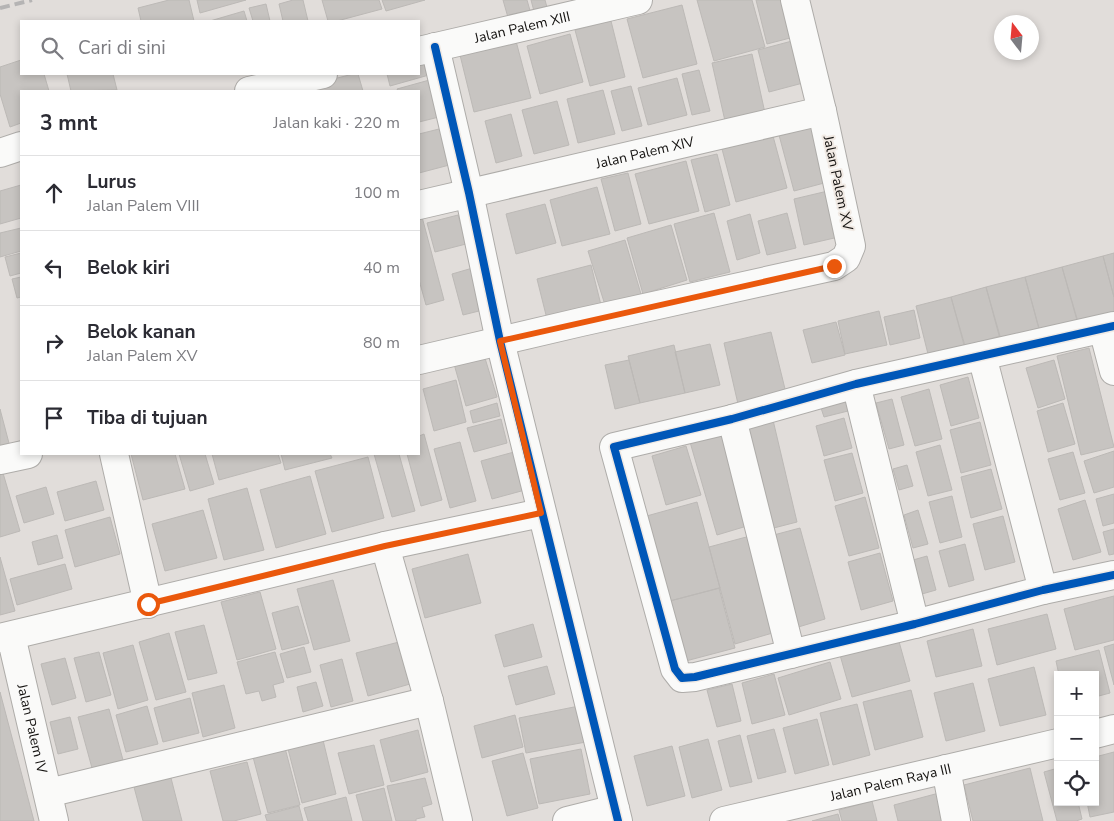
<!DOCTYPE html>
<html lang="id">
<meta charset="utf-8">
<style>
:root{--surface:#fff;--page:#f7f7f7;--text:#2b2b33;--muted:#7c7c81;--line:#e1e1e2}
body{margin:0;font-family:"Nunito Sans",sans-serif;background:var(--page);color:var(--text)}
.controls{position:absolute;right:15px;bottom:15px;display:grid;overflow:hidden;border-radius:0px;box-shadow:0 2px 8px #0003}
.controls button{width:45px;height:45px;display:grid;place-items:center;padding:0;border:0;border-bottom:1px solid var(--line);background:var(--surface);color:var(--text);font:25px sans-serif}
.compass{position:absolute;left:994px;top:15px;width:45px;height:45px;border-radius:50%;background:var(--surface);box-shadow:0 2px 8px #0003;rotate:344deg}
.stop{position:absolute;width:15px;height:15px;margin:-11px;border:4px solid #ea580c;border-radius:50%;background:#fff}
.stop.end{background:#ea580c;border-color:#fff;box-shadow:0 1px 5px #0008}
.list{margin:0;padding:0;list-style:none}
h2{display:flex;justify-content:space-between;align-items:center;height:65px;margin:0;padding:0 20px;font-size:21px}
h2 small{font-size:16px;font-weight:400;color:var(--muted)}
.list li{display:grid;grid-template-columns:32px 1fr auto;gap:15px;align-items:center;box-sizing:border-box;height:75px;padding:0 20px;border-top:1px solid var(--line)}
.list b{display:block;font-size:19px;white-space:nowrap}
.list p{margin:0;font-size:16px;white-space:nowrap;color:var(--muted)}
.list em{font-size:16px;font-style:normal;color:var(--muted)}
.icon{flex:none;width:28px;height:28px;fill:none;stroke:currentColor;stroke-width:2;stroke-linecap:round;stroke-linejoin:round}
.map{position:relative;flex:none;width:1114px;height:821px;overflow:hidden}
.search{position:absolute;background:var(--surface);box-shadow:0 2px 8px #0003;left:20px;top:20px;width:400px;height:55px;display:flex;align-items:center;gap:12px;box-sizing:border-box;padding:0 18px;border-radius:0px;color:var(--muted);font-size:19px}
.panel{position:absolute;background:var(--surface);box-shadow:0 2px 8px #0003;left:20px;top:90px;width:400px;height:365px;border-radius:0px}
.map>svg:first-child{display:block}
.building{fill:#c7c4c1;stroke:#bcb9b6}
.lines{fill:none;stroke-linecap:round;stroke-linejoin:round}
.minor-casing{stroke:#aeaca9;stroke-width:30}
.minor{stroke:#fafaf9;stroke-width:28}
.rail{stroke:#b5b4b4;stroke-width:4;stroke-dasharray:10 5;stroke-linecap:butt}
.cycleway-casing{stroke:#f1eae4;stroke-width:11}
.cycleway{stroke:#0057b8;stroke-width:8}
.route{stroke:#ea580c;stroke-width:6}
.labels{text-anchor:middle;dominant-baseline:central;stroke-width:4;stroke-linejoin:round;paint-order:stroke}
.street-label{font-size:14px;fill:#141210;stroke:#f1eae4}
</style>
<div class="map">
<svg width="1114" height="821" viewBox="0 0 1114 821">
<rect width="100%" height="100%" fill="#e1ddda"/>
<path class="building" d="M169,0H189L194,21H141L138,8Z
M197,0H246L200,13Z
M293,0H303L308,21H283L279,4Z
M322,0H379L382,9L337,21H328Z
M382,0H425L386,11Z
M503,0H527L531,14L509,21Z
M531,0H545L548,11L535,15Z
M697,0H752L765,47L714,61Z
M756,0H784L794,37L767,44Z
M266,4L270,21H253L249,8Z
M682,5L697,64L643,78L627,19Z
M244,11L247,21H210Z
M611,21L625,77L590,86L575,30Z
M570,34L583,82L540,94L527,46Z
M516,41L531,98L474,112L460,55Z
M792,41L803,83L769,92L758,50Z
M752,54L765,113L725,121L712,63Z
M425,59L429,75L390,86L387,74H419V60Z
M21,60V74H44L49,91H21V123L10,127L0,94V67Z
M699,70L710,111L692,115L682,74Z
M67,74H113L117,90L71,91Z
M353,74H358L363,91H316L314,84Z
M677,78L687,115L648,125L638,88Z
M433,79L443,116L419,122V91H398L397,89Z
M631,86L642,126L622,131L611,91Z
M603,90L615,134L578,143L567,99Z
M557,101L569,145L534,154L522,110Z
M511,114L522,156L496,163L485,121Z
M813,126L828,182L794,191L779,135Z
M447,127L457,163L419,173V134Z
M773,136L787,188L736,202L722,149Z
M717,154L730,205L705,212L691,160Z
M686,161L699,211L649,224L635,174Z
M628,173L641,224L615,231L601,179Z
M21,185V218L0,224V191Z
M597,187L610,234L562,246L550,200Z
M832,190L843,236L804,245L794,199Z
M545,204L556,243L516,254L506,214Z
M421,213L444,300L426,305L419,280V214Z
M714,213L730,272L690,282L674,224Z
M787,213L796,248L767,255L758,221Z
M750,214L760,253L737,260L727,221Z
M458,215L466,244L435,252L427,223Z
M671,225L687,280L643,294L627,238Z
M21,228V251L0,257V233Z
M625,240L641,294L605,305L588,251Z
M21,253V273L10,276L5,257Z
M1114,253V297L1103,256Z
M1103,256L1114,297V314L1078,324L1062,267Z
M591,265L602,309L548,323L537,279Z
M476,267L487,309L463,315L452,274Z
M1062,267L1078,322L1040,333L1025,277Z
M21,277V297L17,298L12,279Z
M1025,277L1039,328L1000,339L986,287Z
M986,287L1000,336L965,346L951,297Z
M951,297L964,345L928,354L916,306Z
M914,310L920,338L890,345L884,317Z
M879,311L887,345L845,354L838,321Z
M836,322L845,355L812,363L803,330Z
M771,332L786,393L738,404L724,343Z
M710,344L720,385L685,393L675,352Z
M674,345L685,393L640,403L628,356Z
M1089,348L1114,447L1081,455L1057,356Z
M484,355L497,397L466,406L454,364Z
M629,360L640,403L615,409L605,365Z
M1054,360L1065,399L1038,408L1026,368Z
M968,377L979,418L951,426L940,385Z
M456,380L466,422L434,431L423,389Z
M929,389L942,439L915,446L901,397Z
M852,393L856,409L824,417L819,402Z
M892,399L904,445L889,449L876,403Z
M497,403L500,416L473,423L470,411Z
M1063,403L1075,444L1048,452L1037,411Z
M0,409L10,447L0,449Z
M844,418L852,448L824,456L816,426Z
M501,419L507,443L474,452L467,428Z
M773,420L797,522L766,530L742,427Z
M980,422L991,465L961,473L950,430Z
M730,430L757,523L717,535L690,442Z
M424,434L442,500L421,506L407,454H419V436Z
M460,442L476,501L450,508L434,449Z
M940,445L952,490L928,496L916,452Z
M686,446L701,495L666,505L652,456Z
M1114,451V487L1094,493L1084,461Z
M514,452L525,490L492,499L481,461Z
M1073,452L1085,493L1060,500L1048,459Z
M852,453L863,493L835,501L824,460Z
M131,454H175L185,489L143,500Z
M179,454H205L214,484L190,491Z
M212,454H278L281,463L219,480Z
M281,454H330L332,458L285,470Z
M374,454H399L415,511L392,517Z
M368,457L384,518L332,532L315,471Z
M907,465L913,486L899,490L893,469Z
M991,469L1002,509L971,518L961,477Z
M3,473L20,531L0,537V474Z
M310,476L326,534L276,548L260,490Z
M96,481L104,510L65,521L57,492Z
M46,487L54,514L24,523L16,496Z
M247,488L264,550L224,560L208,499Z
M1114,494V523L1103,526L1096,499Z
M952,496L962,537L940,543L929,502Z
M865,497L879,548L849,556L835,506Z
M1085,500L1101,552L1073,560L1058,509Z
M697,502L720,588L666,602L643,517Z
M203,510L217,558L165,571L152,524Z
M918,510L928,544L913,548L904,515Z
M1003,516L1015,562L985,570L973,524Z
M110,517L120,554L75,567L65,530Z
M800,528L825,619L795,628L770,536Z
M1114,529V554L1109,555L1103,532Z
M57,535L63,558L38,565L32,542Z
M750,536L776,632L735,644L709,547Z
M965,544L974,580L949,587L939,551Z
M880,553L893,601L861,610L848,562Z
M468,554L481,603L425,618L412,569Z
M927,556L936,590L922,594L913,560Z
M0,557L15,611L0,615Z
M65,564L72,589L17,605L10,579Z
M333,580L350,641L314,650L297,589Z
M719,588L735,648L682,662L666,602Z
M260,592L276,649L237,660L221,602Z
M1114,596V640L1075,650L1064,609Z
M298,606L309,643L282,650L272,613Z
M1047,614L1056,649L997,665L988,629Z
M533,624L542,657L504,667L495,635Z
M204,625L217,673L188,680L175,632Z
M973,629L982,666L936,677L927,641Z
M169,633L186,692L156,700L139,642Z
M898,638L910,681L852,697L840,655Z
M399,642L410,684L368,696L356,653Z
M1114,644V685L1104,647Z
M133,645L148,700L118,709L103,653Z
M304,647L311,672L287,678L280,654Z
M1099,650L1110,693L1095,697V675H1059L1056,661Z
M99,652L111,695L86,702L74,658Z
M275,652L284,682L273,685L276,697L262,701L259,691L246,694L237,662Z
M65,658L76,698L52,705L41,664Z
M342,659L353,701L331,707L320,665Z
M830,662L841,699L789,715L778,678Z
M547,666L555,694L516,705L508,676Z
M1034,667L1046,715L1000,726L988,679Z
M774,674L785,715L752,724L742,683Z
M316,682L323,706L303,712L297,687Z
M973,683L985,731L946,741L934,693Z
M732,684L741,721L717,727L707,690Z
M224,685L235,728L203,737L192,693Z
M911,690L923,737L875,750L863,702Z
M0,692L34,821H0Z
M190,698L199,733L163,742L154,708Z
M857,704L870,755L833,765L820,713Z
M147,706L158,744L126,752L116,715Z
M579,706L586,742L526,753L519,718Z
M109,709L123,760L92,768L78,717Z
M515,715L523,747L482,758L474,726Z
M70,717L78,749L58,754L50,722Z
M817,719L829,765L795,774L783,728Z
M774,729L786,772L758,779L747,736Z
M418,730L428,772L391,782L380,740Z
M740,735L752,782L730,787L718,741Z
M708,739L722,790L692,798L679,747Z
M323,740L336,794L302,803L288,749Z
M374,745L384,785L349,794L338,753Z
M672,746L685,796L647,806L634,756Z
M285,748L300,805L268,813L253,757Z
M581,749L590,794L539,804L530,759Z
M1114,752V812L1090,817L1087,802H1095V757Z
M523,753L538,808L507,816L492,761Z
M247,762L261,814L234,821H223L210,771Z
M1030,768L1043,821H973L964,785Z
M1058,768V802H1078L1082,819L1076,821H1057L1044,772Z
M171,778L182,821H143L134,787Z
M425,778L432,804L422,807L425,817L416,819V821H396L387,786Z
M384,788L392,821H363L356,795Z
M939,793L946,821H898L894,805Z
M346,797L352,821H308L304,808Z
M872,801L877,821H842L839,810Z
M299,806L303,821H267L265,815Z
M838,814L840,821H812Z"/>
<g class="lines">
<defs>
<g id="minor">
<path d="M435,47L469,193L500,341L618,821"/>
<path id="s1" d="M419,51L638,0"/>
<path d="M249,91L323,74"/>
<path d="M0,153L21,146"/>
<path id="s2" d="M419,205L822,111"/>
<path d="M1114,326L856,384L732,419L614,447L675,669L682,678L695,677L915,624L1043,590L1114,575"/>
<path d="M1103,329L1114,371"/>
<path d="M982,356L1043,590"/>
<path d="M419,360L581,322L834,266L846,258L851,246L822,111L795,0"/>
<path d="M856,384L915,624"/>
<path d="M732,419L791,654"/>
<path d="M114,454L148,604"/>
<path d="M0,460L28,454"/>
<path d="M385,546L429,701L458,821"/>
<path id="s3" d="M11,636L54,821"/>
<path d="M0,638L385,546L541,513"/>
<path d="M1095,734L1114,729"/>
<path d="M946,769L956,821"/>
<path d="M48,793L429,701"/>
<path d="M567,821L615,809"/>
<path id="s4" d="M724,821L1058,743"/>
</g>
</defs>
<use href="#minor" class="minor-casing"/>
<use href="#minor" class="minor"/>
<path class="rail" d="M0,8L32,0"/>
<defs>
<path id="cycleway" d="M435,47L469,193L500,341L618,821
M1114,326L856,384L732,419L614,447L675,669L682,678L695,677L915,624L1043,590L1114,575"/>
</defs>
<use href="#cycleway" class="cycleway-casing"/>
<use href="#cycleway" class="cycleway"/>
</g>
<g class="lines">
<path class="route" d="M148,604L385,546L541,513L500,341L834,266"/>
</g>
<g class="labels">
<g class="street-label">
<text stroke="none"><textPath href="#s1" startOffset="106">Jalan Palem XIII</textPath></text>
<text stroke="none"><textPath href="#s2" startOffset="232">Jalan Palem XIV</textPath></text>
<text transform="translate(838 183) rotate(78)">Jalan Palem XV</text>
<text stroke="none"><textPath href="#s3" startOffset="95">Jalan Palem IV</textPath></text>
<text stroke="none"><textPath href="#s4" startOffset="171">Jalan Palem Raya III</textPath></text>
</g>
</g>
</svg>
<div class="controls">
<button>+</button>
<button>−</button>
<button><svg class="icon" aria-label="locate" viewBox="0 0 24 24"><circle cx="12" cy="12" r="6"/><path d="M12 2v4M12 18v4M2 12h4M18 12h4"/></svg></button>
</div>
<svg class="compass" viewBox="-18 -18 36 36"><path d="M0-13l5 13h-10z" fill="#e53935"/><path d="M0 13l5-13h-10z" fill="#7c7c81"/></svg>
<div class="stop" style="left:148px;top:604px"></div>
<div class="stop end" style="left:834px;top:266px"></div>
<div class="search"><svg class="icon" aria-label="search" viewBox="0 0 24 24"><circle cx="10" cy="10" r="6"/><path d="M15 15l6 6"/></svg>Cari di sini</div>
<section class="panel">
<h2>3 mnt<small>Jalan kaki · 220 m</small></h2>
<ul class="list">
<li><svg class="icon" aria-label="ahead" viewBox="0 0 24 24"><path d="M12 20V5M6 11l6-6 6 6"/></svg><div><b>Lurus</b><p>Jalan Palem VIII</p></div><em>100 m</em></li>
<li><svg class="icon" aria-label="left" viewBox="0 0 24 24"><path d="M17 20v-9H6M10 6l-5 5 5 5"/></svg><div><b>Belok kiri</b></div><em>40 m</em></li>
<li><svg class="icon" aria-label="right" viewBox="0 0 24 24"><path d="M7 20v-9h11M14 6l5 5-5 5"/></svg><div><b>Belok kanan</b><p>Jalan Palem XV</p></div><em>80 m</em></li>
<li><svg class="icon" aria-label="arrive" viewBox="0 0 24 24"><path d="M6 21V4h12l-3 4 3 4H6"/></svg><div><b>Tiba di tujuan</b></div></li>
</ul>
</section>
</div>
